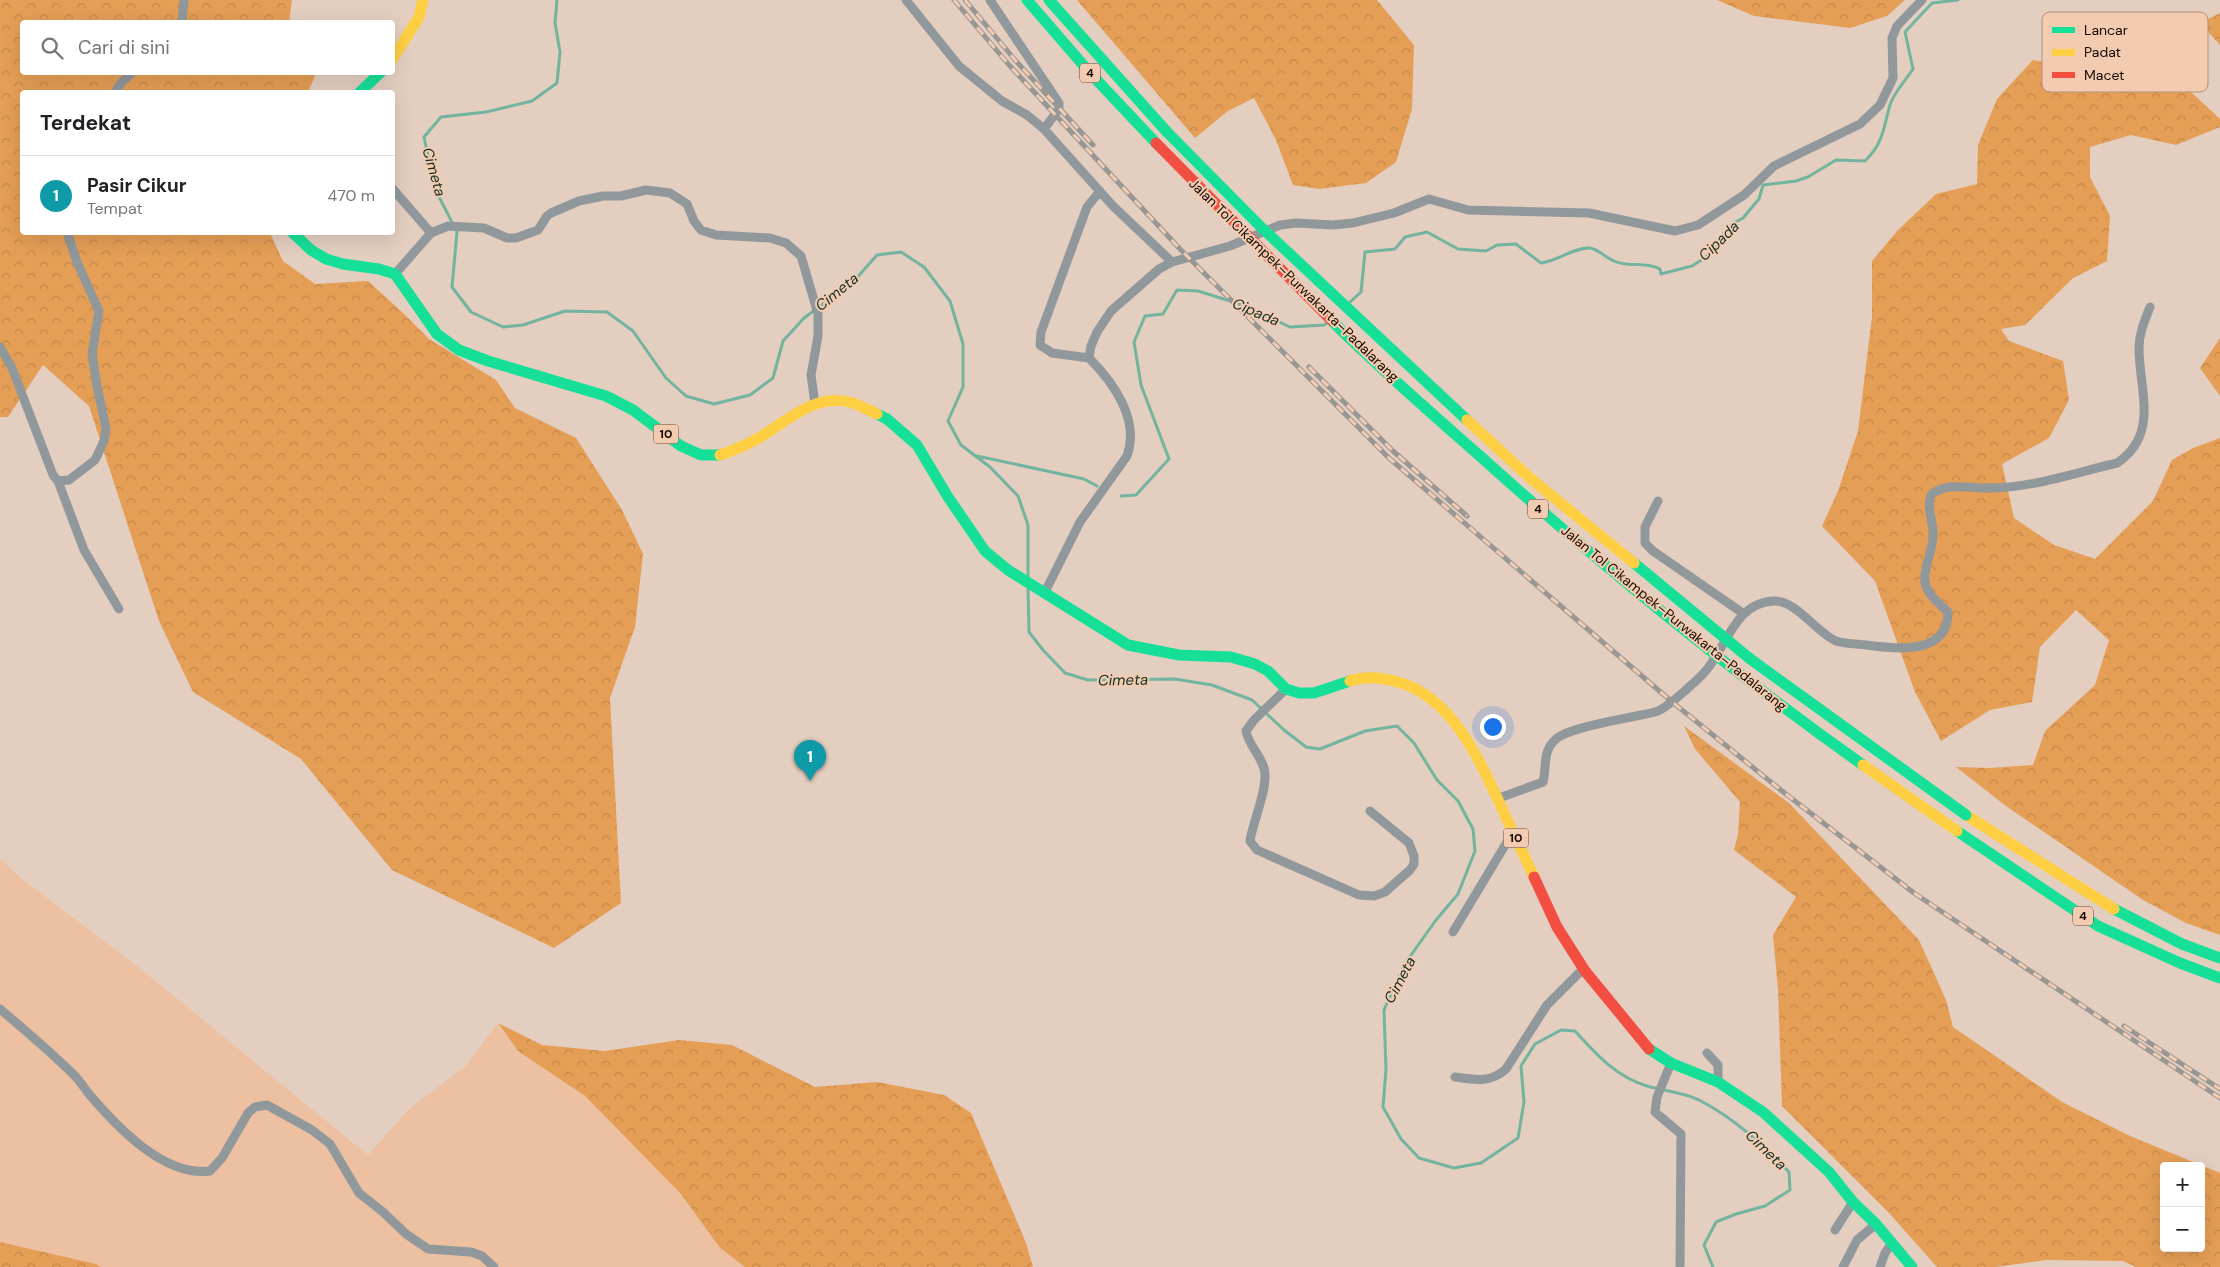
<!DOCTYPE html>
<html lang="id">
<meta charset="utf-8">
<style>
:root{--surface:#fff;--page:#f6f6f6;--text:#202124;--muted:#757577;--line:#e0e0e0;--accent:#0f766e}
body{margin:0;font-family:"DM Sans",sans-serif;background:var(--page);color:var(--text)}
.controls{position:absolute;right:15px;bottom:15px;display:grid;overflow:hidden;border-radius:5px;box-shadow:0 5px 20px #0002}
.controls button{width:45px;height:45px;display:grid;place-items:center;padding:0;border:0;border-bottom:1px solid var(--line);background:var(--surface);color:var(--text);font:25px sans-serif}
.you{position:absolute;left:1492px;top:726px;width:18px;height:18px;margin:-12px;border:4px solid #fff;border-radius:50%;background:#1a73e8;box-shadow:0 0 0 8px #1a73e833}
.badge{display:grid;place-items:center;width:32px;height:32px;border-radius:50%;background:var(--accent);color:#fff;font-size:16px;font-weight:700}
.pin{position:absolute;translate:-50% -41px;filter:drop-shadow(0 1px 2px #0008)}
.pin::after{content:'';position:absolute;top:26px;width:18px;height:15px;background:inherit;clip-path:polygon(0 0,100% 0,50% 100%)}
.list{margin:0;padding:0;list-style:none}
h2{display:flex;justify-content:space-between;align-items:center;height:65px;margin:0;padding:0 20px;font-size:21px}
h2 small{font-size:16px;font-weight:400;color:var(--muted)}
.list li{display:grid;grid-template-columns:32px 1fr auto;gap:15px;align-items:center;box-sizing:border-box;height:80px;padding:0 20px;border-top:1px solid var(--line)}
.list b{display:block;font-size:19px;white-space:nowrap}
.list p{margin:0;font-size:16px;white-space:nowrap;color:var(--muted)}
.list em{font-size:16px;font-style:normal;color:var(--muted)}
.icon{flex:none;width:28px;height:28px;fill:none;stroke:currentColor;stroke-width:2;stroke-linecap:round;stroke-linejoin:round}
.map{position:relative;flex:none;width:2220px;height:1267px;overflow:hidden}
.search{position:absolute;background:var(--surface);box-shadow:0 5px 20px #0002;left:20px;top:20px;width:375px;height:55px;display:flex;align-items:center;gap:12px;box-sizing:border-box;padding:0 18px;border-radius:5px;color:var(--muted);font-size:19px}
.panel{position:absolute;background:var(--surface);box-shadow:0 5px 20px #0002;left:20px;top:90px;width:375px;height:145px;border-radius:5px}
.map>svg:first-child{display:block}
.green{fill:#edc0a2}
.forest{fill:url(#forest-crowns);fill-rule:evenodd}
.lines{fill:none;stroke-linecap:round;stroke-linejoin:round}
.stream{stroke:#73b49f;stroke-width:3}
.street{stroke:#91989c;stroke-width:9}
.fast{stroke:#16e098;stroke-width:11}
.slow{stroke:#ffcf43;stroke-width:11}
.jam{stroke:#f24e42;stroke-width:11}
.rail-casing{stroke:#999794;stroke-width:5}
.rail{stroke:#f3cbb1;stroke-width:3;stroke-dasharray:9;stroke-linecap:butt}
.fast-bridge{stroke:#16e098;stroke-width:11}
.slow-bridge{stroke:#ffcf43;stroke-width:11}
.jam-bridge{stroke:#f24e42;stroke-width:11}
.labels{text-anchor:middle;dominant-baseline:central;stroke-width:4;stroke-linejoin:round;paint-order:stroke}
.shield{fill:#f3cbb1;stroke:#584437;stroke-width:1}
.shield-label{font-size:12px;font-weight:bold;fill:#160a03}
.street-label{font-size:14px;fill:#160a03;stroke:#f3cbb1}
.water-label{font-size:15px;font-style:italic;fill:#103028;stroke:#f3cbb1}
.key{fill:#f3cbb1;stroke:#b1917d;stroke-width:1}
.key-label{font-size:14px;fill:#160a03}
</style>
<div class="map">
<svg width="2220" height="1267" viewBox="0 0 2220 1267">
<defs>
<pattern id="forest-crowns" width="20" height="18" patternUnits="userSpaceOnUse" patternTransform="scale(1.25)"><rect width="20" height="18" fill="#e59e56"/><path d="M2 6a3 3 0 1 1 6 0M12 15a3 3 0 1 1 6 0" fill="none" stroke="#c48749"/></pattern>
</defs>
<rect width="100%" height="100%" fill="#e4cec0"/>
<path class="green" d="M0,859L22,879L142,970L368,1155L409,1109L466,1066L498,1023L518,1051L585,1096L681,1194L720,1248L745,1267H101L96,1264L0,1242Z"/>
<path class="forest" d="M0,0H292L289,22H22V72H311L315,76L308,92H22V232L270,233L283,261L315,284L368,281L403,313L429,339L496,380L515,408L576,438L622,510L643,554L635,627L610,698L621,903L554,948L392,870L301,759L193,692L159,621L89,406L43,365L8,417H0Z
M1077,0H1377L1414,45L1412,109L1396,162L1366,183L1319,189L1293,185L1276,140L1254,98L1228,111L1195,138Z
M1717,0H1905L1887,16L1850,28L1754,16Z
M2220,13V45L2200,23Z
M2033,60L2189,90L2220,119V127L2176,145L2131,135L2090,147V177L2110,216L2107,261L2073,278L2025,325L2001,329L2009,341L2063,361L2069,400L2049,438L2002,464L2014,518L2054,545L2095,559L2153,501L2172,460L2193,448L2220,438V935L2186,923L2143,900L2006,806L1956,767L1990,768L2033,765L2045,731L2095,685L2109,640L2076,610L2040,647L2032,702L1990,710L1941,741L1915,692L1875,581L1822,526L1838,491L1858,431L1872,317V261L1898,230L1936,194L1977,184L1978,145L1997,99Z
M2220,338V396L2200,368Z
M1684,726L1789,803L1919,940L1946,1000L1953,1027L2062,1102L2130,1136L2220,1173V1267H2136L2123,1261L2047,1260L1996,1267H1937L1889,1213L1782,1106L1778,989L1773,935L1796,897L1734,850L1738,834L1740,802L1695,749ZM2164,1166H2201V1248H2164Z
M498,1023L542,1045L605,1051L679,1040L732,1045L815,1087L877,1082L944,1095L971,1113L1026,1243L1033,1267H745L720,1248L681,1194L585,1096L518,1051Z
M0,1242L96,1264L101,1267H0Z"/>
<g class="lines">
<path class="stream" d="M557,0L555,23L560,52L557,83L532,101L486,112L441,117L424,137L435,189L457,232L452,287L471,312L503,327L523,325L565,311L607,312L633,331L666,378L686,396L714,404L750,395L773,378L783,341L804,318L854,281L877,255L901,252L924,267L950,301L963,344V387L948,421L961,445L990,467L1018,496L1028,525V577
M1349,303L1361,292L1365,252L1395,249L1405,237L1427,232L1458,249L1486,251L1497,245L1516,244L1541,263C1557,261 1575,247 1590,248C1598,249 1606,258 1614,261C1629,268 1645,261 1660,269L1661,274L1692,266L1706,257L1724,233L1732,224L1743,218L1759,199L1763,185L1796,181L1808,177L1836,160L1865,161C1884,142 1883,129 1890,105C1894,92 1906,80 1913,69L1905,32L1932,3L1958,0
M977,456L1084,479L1097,486
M1121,496L1136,495L1169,459L1141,385L1134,342L1145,316L1163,314L1177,290L1198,291L1243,305L1290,327L1324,325L1328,322
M1028,589L1029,632L1043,650L1065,673L1088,680L1175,679L1212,685L1252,700L1284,730L1306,747L1320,749L1365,731L1397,726L1414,743L1437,780L1458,801L1473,829L1475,851L1458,894L1436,920L1404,965L1384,1010L1386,1070L1383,1107L1401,1139L1419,1158L1454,1168L1481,1163L1518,1138L1524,1102L1521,1066L1535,1044L1561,1030L1575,1031C1596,1054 1616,1077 1647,1086C1664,1091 1683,1092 1699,1100C1734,1118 1762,1144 1789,1172L1790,1190L1765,1206L1736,1214L1716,1222L1704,1245L1713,1267"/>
<path class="street" d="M906,0L959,66L1002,101L1027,115L1044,129L1113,206L1172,262
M990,0L1059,103V109L1044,129
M182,22L184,0
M115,92L122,82L133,72
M392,188L431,233
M395,274L431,233L448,226L484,228L507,238H516L538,230L547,216L551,213L579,201L603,196H621L646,190L670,193L687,204L694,221L701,230L716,235L770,238L786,243L801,256L818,314V336L811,375L815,404
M0,347L12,368L53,475L58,481L69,480L95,460L104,441L106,428L97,386L92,354L99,311L77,262L67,232
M1089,358L1052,353L1040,345L1041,332L1087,207L1100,191
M58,481L84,550L119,609
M1658,501L1645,527V543L1653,551L1744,614
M1045,592L1080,522L1127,456C1140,420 1114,383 1089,358L1091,346L1097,332L1111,311L1159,269L1172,262L1230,246L1280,225L1296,223L1333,225L1353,223L1394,213L1429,199L1468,210L1589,213L1675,231L1698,225L1744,195L1774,166L1860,124L1880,105L1893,78L1892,38L1897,26L1922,0
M1286,689L1254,720L1246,731C1249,747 1264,758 1265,774C1266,794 1253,821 1250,841L1257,850L1359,895L1374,896L1385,892L1410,870L1414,864V856L1409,843L1370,811
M1499,798L1543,782C1547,767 1542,752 1555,740C1566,728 1623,719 1641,715C1647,714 1655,713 1660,710C1671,704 1694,683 1703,674C1726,650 1734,602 1774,601C1796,600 1817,633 1836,641C1845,644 1857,644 1866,645C1895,649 1948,656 1948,612C1939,603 1927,595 1925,582C1923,567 1933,551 1933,536C1934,521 1926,509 1931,495C1946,482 1966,488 1984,488C2029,489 2074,473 2117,463C2160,434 2139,390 2139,348C2139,333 2145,320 2150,307
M1453,932L1513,832
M0,1009C26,1031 51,1052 75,1076C80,1081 84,1088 89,1094C117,1127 164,1177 210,1171L222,1158L248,1113L255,1107L267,1105L312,1130L330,1144L359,1193L383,1212L406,1234L428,1249L471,1252L482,1256L494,1267
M1707,1053L1718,1065V1082
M1671,1063L1657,1097L1655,1112L1681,1134L1680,1267
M1455,1077C1475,1080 1491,1083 1506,1069L1547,1005L1584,968
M1835,1230L1853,1202
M1843,1267L1857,1240L1876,1224
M1880,1267L1885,1253L1892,1243"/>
<path class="fast" d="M1027,0L1091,74L1156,143
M1049,0L1167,132
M360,92L381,72
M292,232L311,250L326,259L343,264L379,269L395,274L437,334L459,350L488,361L606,396L633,410L681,446L701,455H720
M877,414L887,419L917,445L948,497L985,551L1008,570L1128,645L1179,655L1231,657L1255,664L1268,671L1286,689L1299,693H1314L1350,681
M1957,831L2098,926L2180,963L2220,978
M2114,909L2182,944L2220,958
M1649,1049L1671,1063L1718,1082L1763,1112L1829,1172L1853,1202L1876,1224L1912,1267"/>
<path class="slow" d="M392,60L419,17L423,0
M720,455C735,450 749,444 762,436C788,420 815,394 849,402C858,404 868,410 877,414
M1350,681C1361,677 1373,677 1384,679C1447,687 1476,753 1500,804C1511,829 1523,853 1534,877
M1966,815L2114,909"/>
<path class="jam" d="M1534,877L1557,927L1585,971L1649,1049"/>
<defs>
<path id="rail" d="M954,0L1009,65L1180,249L1389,458L1671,701L1782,791L1914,893L2220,1098
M965,0L1015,60L1093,145
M1309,367L1393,451L1467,516
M2124,1026L2220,1089"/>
</defs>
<use href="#rail" class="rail-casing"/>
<use href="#rail" class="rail"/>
<path class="fast-bridge" d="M1167,132L1261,227L1467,420
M1332,321C1379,368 1430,412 1480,456C1602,566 1729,670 1863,765
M1634,563L1749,658L1966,815"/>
<path class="slow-bridge" d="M1467,420L1530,478L1634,563
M1863,765L1957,831"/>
<path class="jam-bridge" d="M1156,143L1332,321"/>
</g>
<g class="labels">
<g class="shield">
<rect x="1080" y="63.5" width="20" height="19" rx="4"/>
<rect x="653.5" y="424.5" width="25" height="19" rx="4"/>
<rect x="1528" y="499.5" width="20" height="19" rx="4"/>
<rect x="1503.5" y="828.5" width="25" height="19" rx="4"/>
<rect x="2073" y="906.5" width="20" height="19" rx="4"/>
</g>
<g class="shield-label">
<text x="1090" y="73">4</text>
<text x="666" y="434">10</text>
<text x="1538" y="509">4</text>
<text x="1516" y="838">10</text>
<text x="2083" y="916">4</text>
</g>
<g class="street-label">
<text transform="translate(1294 280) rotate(44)">Jalan Tol Cikampek–Purwakarta–Padalarang</text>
<text transform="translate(1674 618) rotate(39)">Jalan Tol Cikampek–Purwakarta–Padalarang</text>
</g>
<g class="water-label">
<text transform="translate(434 172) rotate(74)">Cimeta</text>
<text transform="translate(1719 241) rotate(-44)">Cipada</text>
<text transform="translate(837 292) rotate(-39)">Cimeta</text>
<text transform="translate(1256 312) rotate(23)">Cipada</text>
<text transform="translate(1123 680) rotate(-1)">Cimeta</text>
<text transform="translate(1400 980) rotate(-62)">Cimeta</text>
<text transform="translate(1766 1150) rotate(44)">Cimeta</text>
</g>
</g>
<rect x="2042" y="12" width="166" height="80" rx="8" class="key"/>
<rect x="2052" y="27" width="23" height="6" fill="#16e098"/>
<rect x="2052" y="49" width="23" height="7" fill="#ffcf43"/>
<rect x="2052" y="72" width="23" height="6" fill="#f24e42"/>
<g class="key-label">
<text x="2084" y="35">Lancar</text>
<text x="2084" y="57">Padat</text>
<text x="2084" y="80">Macet</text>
</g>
</svg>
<div class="controls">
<button>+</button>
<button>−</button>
</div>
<div class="you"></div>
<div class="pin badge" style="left:810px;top:781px;background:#0f9aa8">1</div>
<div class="search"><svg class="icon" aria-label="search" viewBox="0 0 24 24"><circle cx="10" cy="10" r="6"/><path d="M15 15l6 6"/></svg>Cari di sini</div>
<section class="panel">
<h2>Terdekat<small></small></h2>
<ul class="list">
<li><span class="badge" style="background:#0f9aa8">1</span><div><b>Pasir Cikur</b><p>Tempat</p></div><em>470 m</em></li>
</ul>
</section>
</div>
